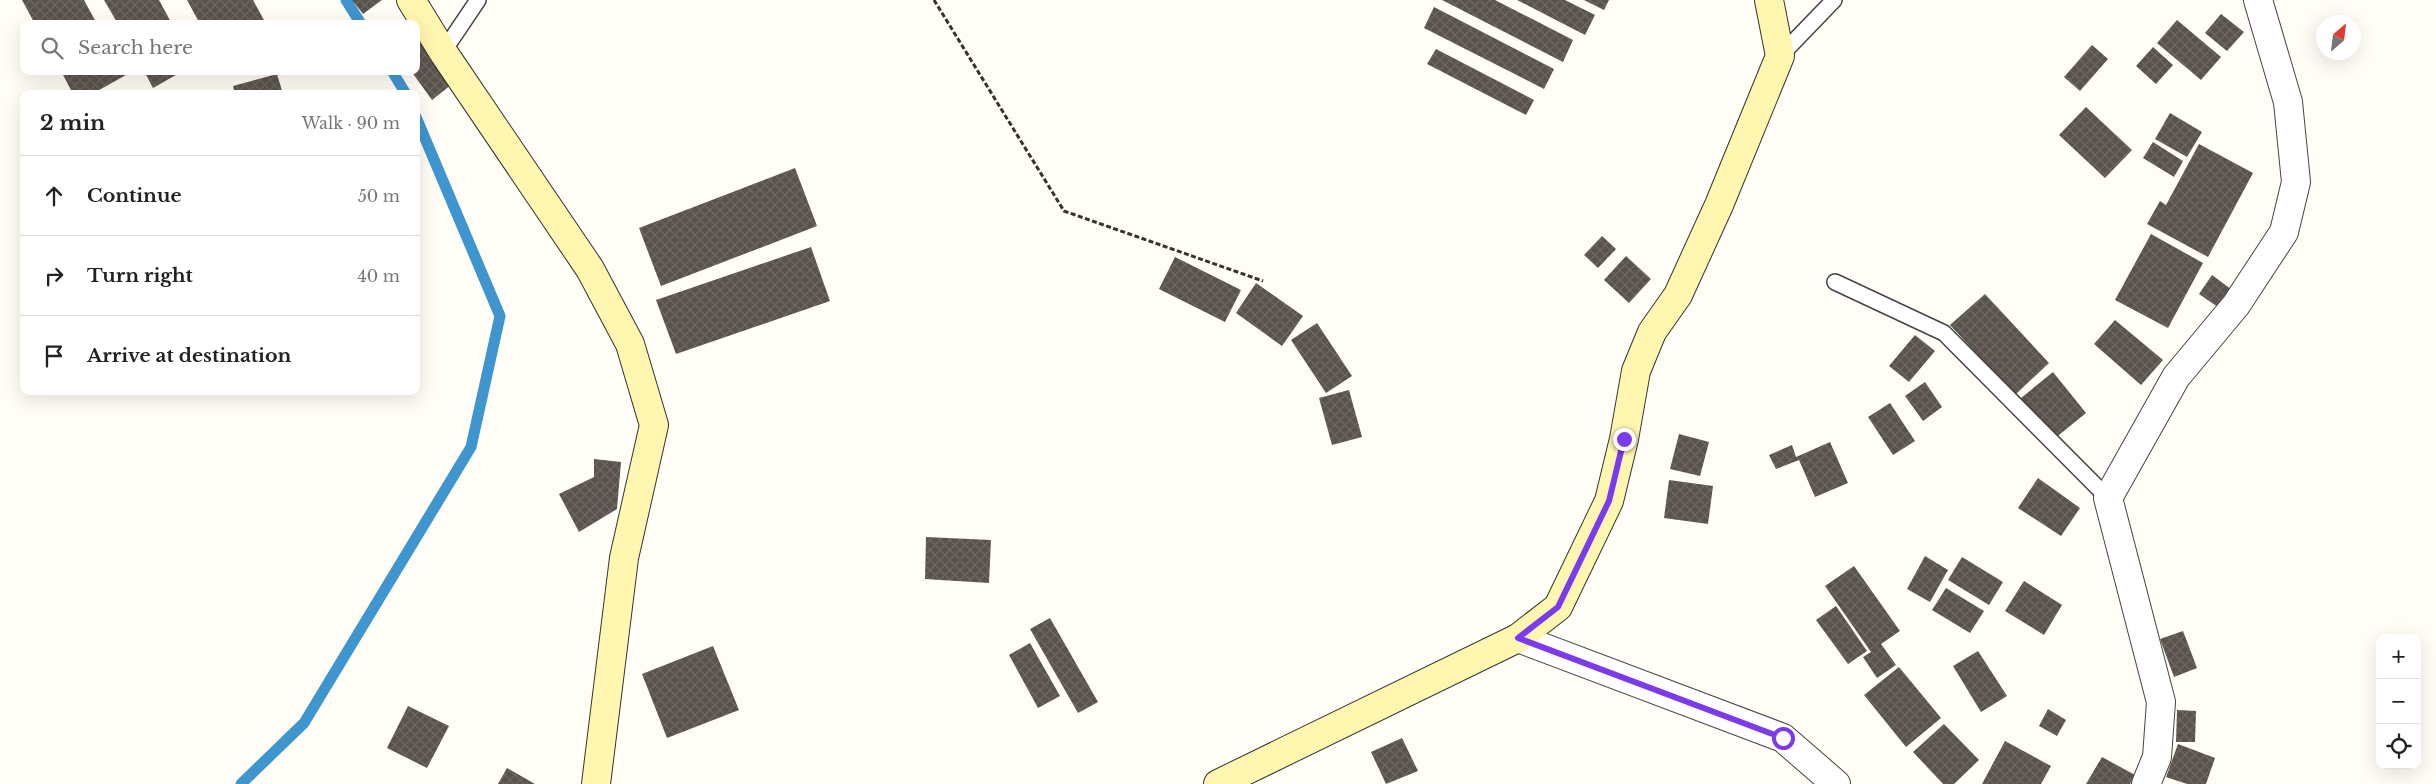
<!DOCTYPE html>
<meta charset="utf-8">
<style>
:root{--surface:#fff;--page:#f6f6f6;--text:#222;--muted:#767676;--line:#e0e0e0}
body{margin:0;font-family:"Libre Baskerville",serif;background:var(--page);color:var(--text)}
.controls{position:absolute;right:15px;bottom:15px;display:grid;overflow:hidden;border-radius:10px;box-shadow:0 5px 20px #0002}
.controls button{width:45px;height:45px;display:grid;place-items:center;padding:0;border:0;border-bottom:1px solid var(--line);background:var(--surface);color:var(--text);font:25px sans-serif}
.compass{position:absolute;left:2316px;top:15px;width:45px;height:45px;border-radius:50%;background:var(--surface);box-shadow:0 5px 20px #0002;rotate:28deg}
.stop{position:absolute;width:15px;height:15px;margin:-11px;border:4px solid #7c3aed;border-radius:50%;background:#fff}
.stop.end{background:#7c3aed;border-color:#fff;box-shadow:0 1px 5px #0008}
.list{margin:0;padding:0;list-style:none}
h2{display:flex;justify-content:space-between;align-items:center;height:65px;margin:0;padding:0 20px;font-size:21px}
h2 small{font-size:16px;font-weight:400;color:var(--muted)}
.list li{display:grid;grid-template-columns:32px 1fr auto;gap:15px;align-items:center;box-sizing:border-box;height:80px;padding:0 20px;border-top:1px solid var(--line)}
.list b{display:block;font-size:19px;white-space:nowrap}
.list em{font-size:16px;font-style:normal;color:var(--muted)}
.icon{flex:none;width:28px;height:28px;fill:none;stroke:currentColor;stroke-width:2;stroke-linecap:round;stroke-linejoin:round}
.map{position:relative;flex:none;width:2436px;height:784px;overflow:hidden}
.search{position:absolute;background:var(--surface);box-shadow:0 5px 20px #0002;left:20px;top:20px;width:400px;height:55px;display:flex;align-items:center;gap:12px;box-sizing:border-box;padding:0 18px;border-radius:10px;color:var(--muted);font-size:19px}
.panel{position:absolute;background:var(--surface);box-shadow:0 5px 20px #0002;left:20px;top:90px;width:400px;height:305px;border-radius:10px}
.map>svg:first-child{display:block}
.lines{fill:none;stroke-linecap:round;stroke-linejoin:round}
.stream{stroke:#3f96cf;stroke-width:11}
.building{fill:url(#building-cross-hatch)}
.lane-casing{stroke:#444;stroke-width:18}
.street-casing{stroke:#444;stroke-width:30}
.secondary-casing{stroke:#333;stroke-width:30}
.path{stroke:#333;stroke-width:3;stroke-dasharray:5 2.5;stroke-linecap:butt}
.lane{stroke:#fff;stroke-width:15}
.street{stroke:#fff;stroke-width:28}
.secondary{stroke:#fff6b0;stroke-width:28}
.route{stroke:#7c3aed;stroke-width:6}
</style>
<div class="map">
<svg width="2436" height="784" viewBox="0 0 2436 784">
<defs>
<pattern id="building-cross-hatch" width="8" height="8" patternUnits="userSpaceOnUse" patternTransform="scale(1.25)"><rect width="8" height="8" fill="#5a524d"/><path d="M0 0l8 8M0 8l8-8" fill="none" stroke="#6d6662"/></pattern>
</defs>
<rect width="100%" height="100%" fill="#fffdf5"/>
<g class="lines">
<path class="stream" d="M346,0L361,24
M392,71L406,94
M241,784L304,723L471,447L500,316L416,117"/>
</g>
<path class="building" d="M22,0H84L97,24H35Z
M104,0H159L172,24H118Z
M187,0H253L265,22L261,24H200Z
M352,0H382L363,14Z
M1442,0H1495L1573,40L1563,62Z
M1517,0H1565L1595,15L1585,35Z
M1584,0H1609L1604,10Z
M1434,7L1554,69L1544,89L1424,28Z
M2221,14L2244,32L2227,51L2205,33Z
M2177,20L2221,57L2201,80L2157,43Z
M416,28L456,81L432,100L411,71H416Z
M2092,45L2108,59L2080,91L2064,77Z
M2153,47L2173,65L2156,84L2136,66Z
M1436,49L1534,100L1526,115L1427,64Z
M61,71H123L126,75L92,94H73Z
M144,71H183L153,88Z
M277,74L283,94H235L233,86Z
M2086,107L2132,150L2105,178L2059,135Z
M2170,113L2202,132L2187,157L2155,139Z
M2153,142L2183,161L2174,177L2143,158Z
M2199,144L2253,173L2208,257L2147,224L2160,201L2166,205Z
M795,168L817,226L661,286L639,228Z
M2151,234L2203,263L2168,328L2115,300Z
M1602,236L1616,249L1598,268L1584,255Z
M811,247L830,301L676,354L656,300Z
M1626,256L1651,279L1629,303L1604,280Z
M1175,257L1241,290L1225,322L1159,289Z
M2212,275L2235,292L2222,310L2199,294Z
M1256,283L1303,316L1282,346L1236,313Z
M1985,294L2049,363L2015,395L1950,325Z
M2115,320L2163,360L2141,385L2094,344Z
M1317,323L1352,376L1326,393L1291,340Z
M1915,335L1935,351L1909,382L1889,366Z
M2053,372L2086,413L2054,439L2021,398Z
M1925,382L1942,407L1923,421L1905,396Z
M1349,390L1362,437L1332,445L1319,398Z
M1890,403L1915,441L1893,455L1868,417Z
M1679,434L1709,442L1700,476L1670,469Z
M1830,442L1848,483L1815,497L1799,460L1776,469L1769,455L1792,445L1796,457Z
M594,459L621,462L617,509L579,532L559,494L594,477Z
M2038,478L2080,508L2061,536L2018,508Z
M1669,480L1713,486L1708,524L1664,518Z
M926,537L991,540L989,583L925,579Z
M1925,556L1948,570L1930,602L1907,589Z
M1962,557L2003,582L1989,605L1948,580Z
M1854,566L1900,631L1881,644L1896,665L1877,678L1863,657L1871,652L1825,586Z
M2024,581L2062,605L2044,635L2005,611Z
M1946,588L1984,611L1970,633L1932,610Z
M1836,606L1867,651L1848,664L1816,620Z
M1050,618L1098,702L1078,713L1030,629Z
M2183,631L2197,668L2174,677L2160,639Z
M1030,643L1060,696L1038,708L1009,655Z
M713,646L739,710L667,738L642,674Z
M1978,651L2007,696L1981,712L1953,666Z
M1899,667L1941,718L1906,747L1864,695Z
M408,706L449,726L427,768L387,748Z
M2048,709L2066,720L2057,736L2039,726Z
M2177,710L2196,711L2195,742H2176Z
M1944,724L1979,760L1954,784H1943L1913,752Z
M1402,738L1418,771L1386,784L1371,752Z
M2005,741L2051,766L2041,784H1982Z
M2178,744L2215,758L2206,784H2187L2166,777Z
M2102,757L2135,775L2130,784H2086Z
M507,768L535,784H498Z"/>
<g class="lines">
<defs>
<path id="lane" d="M443,52L478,0
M1780,56L1834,0
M1835,282L1944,333L2108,498"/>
<path id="street" d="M1518,638L1783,738L1836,784
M2146,784L2157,757L2161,702L2108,498L2176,377L2236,305L2284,232L2296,182L2288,102L2258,0"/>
<path id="secondary" d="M411,0L443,52L590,269L630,344L654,425L624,558L596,784
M1218,784L1518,638L1558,607L1609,501L1624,439L1636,371L1652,332L1678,295L1719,205L1780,56L1769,0"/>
</defs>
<use href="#lane" class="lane-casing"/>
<use href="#street" class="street-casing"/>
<use href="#secondary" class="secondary-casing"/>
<path class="path" d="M934,0L1064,211L1263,281"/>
<use href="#lane" class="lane"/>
<use href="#street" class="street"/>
<use href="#secondary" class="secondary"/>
</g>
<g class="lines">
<path class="route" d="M1624,439L1609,501L1558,607L1518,638L1783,738"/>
</g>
</svg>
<div class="controls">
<button>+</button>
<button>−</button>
<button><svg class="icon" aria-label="locate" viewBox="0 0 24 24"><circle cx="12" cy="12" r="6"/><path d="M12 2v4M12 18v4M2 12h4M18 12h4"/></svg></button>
</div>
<svg class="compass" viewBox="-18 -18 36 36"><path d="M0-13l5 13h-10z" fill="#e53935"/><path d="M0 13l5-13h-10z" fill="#767676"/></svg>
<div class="stop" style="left:1783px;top:738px"></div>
<div class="stop end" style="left:1624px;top:439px"></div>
<div class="search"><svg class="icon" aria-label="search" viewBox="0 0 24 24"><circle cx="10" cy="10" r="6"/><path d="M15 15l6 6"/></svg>Search here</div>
<section class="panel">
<h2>2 min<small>Walk · 90 m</small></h2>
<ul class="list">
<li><svg class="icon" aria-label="ahead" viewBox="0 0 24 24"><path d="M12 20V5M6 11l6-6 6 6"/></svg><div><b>Continue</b></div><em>50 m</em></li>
<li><svg class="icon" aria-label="right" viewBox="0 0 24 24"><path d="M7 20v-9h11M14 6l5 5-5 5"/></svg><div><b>Turn right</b></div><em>40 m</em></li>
<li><svg class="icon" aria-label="arrive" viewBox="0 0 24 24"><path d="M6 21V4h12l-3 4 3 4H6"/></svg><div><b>Arrive at destination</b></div></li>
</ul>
</section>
</div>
